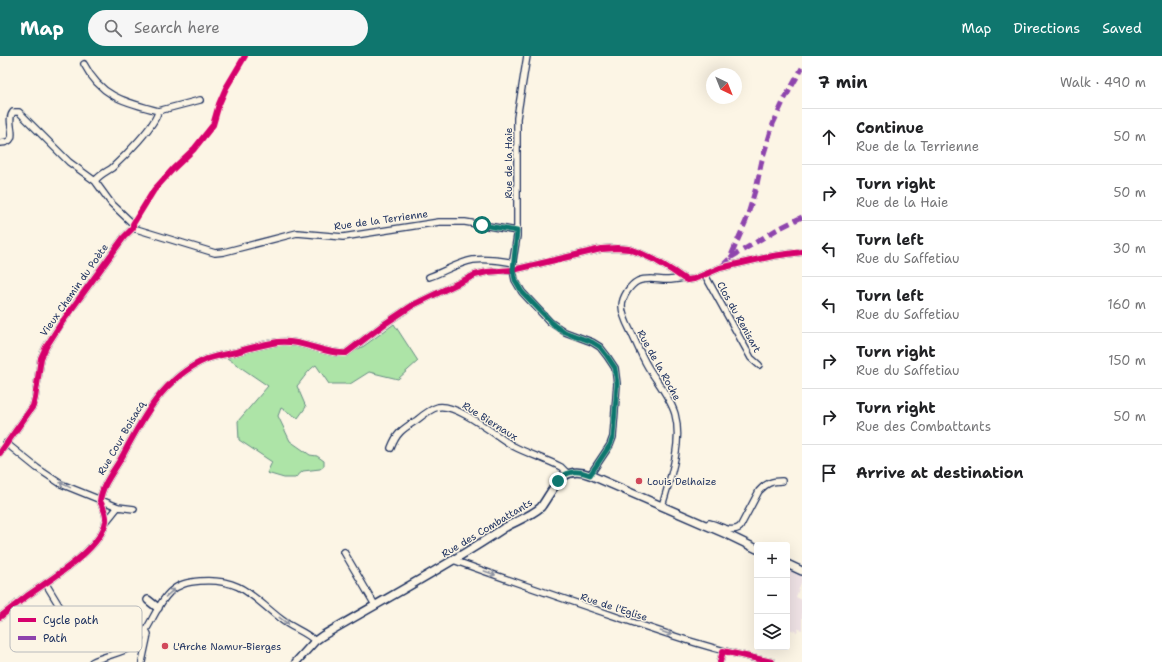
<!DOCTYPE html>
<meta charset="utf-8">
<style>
:root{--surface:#fff;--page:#f6f6f6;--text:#202124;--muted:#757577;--line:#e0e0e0;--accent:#0f766e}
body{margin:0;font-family:"Shantell Sans",sans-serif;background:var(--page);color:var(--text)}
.controls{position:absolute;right:12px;bottom:12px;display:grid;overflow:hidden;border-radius:4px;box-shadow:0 4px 16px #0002}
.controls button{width:36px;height:36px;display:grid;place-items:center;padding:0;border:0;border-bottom:1px solid var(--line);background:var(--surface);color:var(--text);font:20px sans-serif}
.compass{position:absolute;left:706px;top:12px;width:36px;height:36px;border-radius:50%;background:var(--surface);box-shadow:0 4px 16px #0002;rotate:137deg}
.stop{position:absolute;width:12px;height:12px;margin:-9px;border:3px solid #0f766e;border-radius:50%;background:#fff}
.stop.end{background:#0f766e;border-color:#fff;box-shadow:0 1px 4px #0008}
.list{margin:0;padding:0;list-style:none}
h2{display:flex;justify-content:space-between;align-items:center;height:52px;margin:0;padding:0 16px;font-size:17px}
h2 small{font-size:13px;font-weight:400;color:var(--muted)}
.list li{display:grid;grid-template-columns:26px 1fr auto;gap:12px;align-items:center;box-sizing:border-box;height:56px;padding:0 16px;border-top:1px solid var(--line)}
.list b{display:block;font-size:15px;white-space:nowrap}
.list p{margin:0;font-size:13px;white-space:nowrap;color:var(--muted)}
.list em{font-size:13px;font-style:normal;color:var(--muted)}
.icon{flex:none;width:22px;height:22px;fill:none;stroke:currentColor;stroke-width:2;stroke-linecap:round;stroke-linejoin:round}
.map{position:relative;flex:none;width:802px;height:606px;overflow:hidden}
header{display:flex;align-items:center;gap:24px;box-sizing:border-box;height:56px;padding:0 20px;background:var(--accent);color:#fff}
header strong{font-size:19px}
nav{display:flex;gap:22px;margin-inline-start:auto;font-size:14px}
.search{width:280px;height:36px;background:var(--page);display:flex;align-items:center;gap:10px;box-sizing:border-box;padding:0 14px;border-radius:22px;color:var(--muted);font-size:15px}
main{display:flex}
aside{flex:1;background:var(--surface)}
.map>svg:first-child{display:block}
.built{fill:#efe2e5}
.green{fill:#ade4a7;stroke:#648a82}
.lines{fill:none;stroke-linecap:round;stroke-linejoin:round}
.minor-casing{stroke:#1b2f5e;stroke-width:8}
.tertiary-casing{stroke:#1b2f5e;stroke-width:10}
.minor{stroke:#fcf5e5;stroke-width:5.5}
.tertiary{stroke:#fcf5e5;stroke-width:7}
.quiet{stroke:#8e44ad;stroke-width:5;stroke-dasharray:10 5;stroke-linecap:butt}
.cycleway-casing{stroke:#fcf5e5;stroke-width:8}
.cycleway{stroke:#d6006c;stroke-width:6}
.oneway{stroke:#8c92a2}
.route{stroke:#0f766e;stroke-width:5}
.poi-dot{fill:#d1495b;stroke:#fcf5e5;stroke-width:1.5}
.labels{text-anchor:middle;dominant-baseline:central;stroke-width:3;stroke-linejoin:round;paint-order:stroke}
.street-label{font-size:10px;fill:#1b2f5e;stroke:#fcf5e5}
.poi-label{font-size:10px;fill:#1b2f5e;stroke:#fcf5e5;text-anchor:start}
.key{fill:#fcf5e5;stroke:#b8babc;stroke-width:1}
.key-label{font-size:11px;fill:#1b2f5e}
</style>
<header>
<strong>Map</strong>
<div class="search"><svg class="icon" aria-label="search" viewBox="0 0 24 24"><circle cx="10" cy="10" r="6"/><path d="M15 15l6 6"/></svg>Search here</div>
<nav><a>Map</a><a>Directions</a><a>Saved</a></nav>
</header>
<main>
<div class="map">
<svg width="802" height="606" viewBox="0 0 802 606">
<rect width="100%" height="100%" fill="#fcf5e5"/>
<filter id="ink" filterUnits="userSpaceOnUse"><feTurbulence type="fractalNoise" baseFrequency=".025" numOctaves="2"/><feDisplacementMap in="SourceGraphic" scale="8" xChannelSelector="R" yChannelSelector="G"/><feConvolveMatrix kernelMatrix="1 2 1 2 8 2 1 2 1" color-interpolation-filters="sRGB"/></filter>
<g filter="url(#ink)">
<path class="built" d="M787,511L802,519V524L796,541L802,544V574L798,573L797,576L787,572Z"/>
<path class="green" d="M394,268L418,305L398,323L369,316L350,328H329L316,309C308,314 304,322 297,330L306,351L298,362L281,352L278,360L290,385L310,399L317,400L324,405V410L320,413L303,415L295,422H284L267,417L272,406L239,384L238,365L268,330L227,302L254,291L276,287L305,288L348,298L364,290Z"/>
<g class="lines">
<defs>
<path id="minor" d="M527,0L517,62V180L513,204V214L515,224L522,236L550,266L565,276L592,286L600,291L607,300L615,312L617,328L613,381L610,389L590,419
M84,8C101,41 125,46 158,55
M0,87C23,86 4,67 13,56H19L69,106L95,125L111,147L133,168V172
M95,125C99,119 106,116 112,112C123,102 157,68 158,55L200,44
M133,172L215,197L224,196L297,177L343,181L439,166H465L517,175
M705,219L751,302L759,309
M429,221C444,216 457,207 473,204C483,203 502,204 513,207
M6,387L37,412L61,428L118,451L134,453
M391,392C397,376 403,373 417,364C423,359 431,353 438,351C457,347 496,380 513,390C528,398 546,403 561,411L567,417
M0,397L33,350L35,342L41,302L46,291L60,269L124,181L133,172
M662,450C670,423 683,387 675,358C670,341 657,326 648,311C642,301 637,289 632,278C628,270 622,260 622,250C622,241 630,229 638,225C648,221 657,224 668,224C673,224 678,223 683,222
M106,466L118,451
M706,470L709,467C719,469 731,478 740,471L759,435C766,427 772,425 782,425
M344,496L375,549
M453,504C508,524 564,543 620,562C670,579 720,596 772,606
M46,528L60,551
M0,561C9,554 18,547 27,540C49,524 101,494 106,465C107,458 103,451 100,445C102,428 115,414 123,399C143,361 164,321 207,303C216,300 227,298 236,296C250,292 264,288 278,286C301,283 326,299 346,297L383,269L413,249L475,219L487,216L513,214L601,193L617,192L629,193L640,197L655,204L673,215L683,222L687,224L694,223L720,212L773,200L802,196
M92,606C103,600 122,597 131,591C150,577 154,551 170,536C179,528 188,526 200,525C242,522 252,541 282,564C292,572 306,576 315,585
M142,606L148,578L146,574
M720,606L723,595"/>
<path id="tertiary" d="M787,508L802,515
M148,544L158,552
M296,606L315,585L322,580C383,544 446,511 504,472C516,465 531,460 541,451C555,431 562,408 590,419L726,478L757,493"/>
</defs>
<use href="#minor" class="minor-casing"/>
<use href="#tertiary" class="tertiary-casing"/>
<use href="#minor" class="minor"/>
<use href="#tertiary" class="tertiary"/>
<path class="quiet" d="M730,202L776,174L802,161
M722,210L730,202L746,165L757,128L762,104L773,68L784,44L802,12"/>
<defs>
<path id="cycleway" d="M0,397L33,350L35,342L41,302L46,291L60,269L124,181L133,172V168L154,134L173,113L194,93L213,69L219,48L226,32L245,0
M0,561C9,554 18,547 27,540C49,524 101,494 106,465C107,458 103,451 100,445C102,428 115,414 123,399C143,361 164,321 207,303C216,300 227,298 236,296C250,292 264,288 278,286C301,283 326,299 346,297L383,269L413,249L475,219L487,216L513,214L601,193L617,192L629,193L640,197L655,204L673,215L683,222L687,224L694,223L720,212L773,200L802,196
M720,606L723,595L772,606"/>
</defs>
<use href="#cycleway" class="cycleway-casing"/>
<use href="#cycleway" class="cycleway"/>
</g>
<defs><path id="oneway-shaft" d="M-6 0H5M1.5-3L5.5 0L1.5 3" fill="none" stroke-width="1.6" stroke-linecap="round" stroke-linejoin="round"/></defs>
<g class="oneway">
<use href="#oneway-shaft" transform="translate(65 429) rotate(-154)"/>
<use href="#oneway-shaft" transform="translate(490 517) rotate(20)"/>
<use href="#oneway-shaft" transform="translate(170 537) rotate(-41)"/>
<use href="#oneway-shaft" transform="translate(284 565) rotate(37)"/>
<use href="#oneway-shaft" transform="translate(666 577) rotate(19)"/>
</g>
</g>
<g class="lines" filter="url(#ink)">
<path class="route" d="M482,169L517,175L513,214L515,224L522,236L555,270L565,276L592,286L600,291L607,300L615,312L617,328L613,381L610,389L590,419C577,414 567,414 558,425"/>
</g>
<g class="poi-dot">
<circle cx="639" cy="425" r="4"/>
<circle cx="165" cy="590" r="4"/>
</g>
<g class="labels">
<g class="street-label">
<text transform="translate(508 107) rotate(-90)">Rue de la Haie</text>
<text transform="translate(381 164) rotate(-8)">Rue de la Terrienne</text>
<text transform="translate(74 234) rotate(-55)">Vieux Chemin du Poète</text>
<text transform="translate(739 261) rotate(61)">Clos du Renisart</text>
<text transform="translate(659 309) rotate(61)">Rue de la Roche</text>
<text transform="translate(490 365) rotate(32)">Rue Biernaux</text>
<text transform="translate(121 382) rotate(-60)">Rue Cour Boisacq</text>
<text transform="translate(487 472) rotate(-31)">Rue des Combattants</text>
<text transform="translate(614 551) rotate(18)">Rue de l'Eglise</text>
</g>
<g class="poi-label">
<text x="647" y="425">Louis Delhaize</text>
<text x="173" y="590">L'Arche Namur-Bierges</text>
</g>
</g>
<rect x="10" y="550" width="132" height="46" rx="6" class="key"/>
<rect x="18" y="562" width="18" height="4" fill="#d6006c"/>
<rect x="18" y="580" width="18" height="4" fill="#8e44ad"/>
<g class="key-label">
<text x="43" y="568">Cycle path</text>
<text x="43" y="586">Path</text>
</g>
</svg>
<div class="controls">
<button>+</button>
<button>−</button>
<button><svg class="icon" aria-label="layers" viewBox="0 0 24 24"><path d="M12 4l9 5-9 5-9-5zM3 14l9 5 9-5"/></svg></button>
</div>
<svg class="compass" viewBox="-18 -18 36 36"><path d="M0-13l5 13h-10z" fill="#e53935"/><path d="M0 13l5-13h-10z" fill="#757577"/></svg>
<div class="stop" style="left:482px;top:169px"></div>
<div class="stop end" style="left:558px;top:425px"></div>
</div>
<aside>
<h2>7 min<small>Walk · 490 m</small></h2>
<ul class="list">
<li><svg class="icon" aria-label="ahead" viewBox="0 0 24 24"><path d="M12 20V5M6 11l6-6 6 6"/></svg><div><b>Continue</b><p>Rue de la Terrienne</p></div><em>50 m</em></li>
<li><svg class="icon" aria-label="right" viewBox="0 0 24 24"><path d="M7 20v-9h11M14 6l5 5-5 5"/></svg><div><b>Turn right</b><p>Rue de la Haie</p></div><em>50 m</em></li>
<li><svg class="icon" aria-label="left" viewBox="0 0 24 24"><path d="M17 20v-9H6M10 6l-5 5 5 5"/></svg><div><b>Turn left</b><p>Rue du Saffetiau</p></div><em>30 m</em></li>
<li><svg class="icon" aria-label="left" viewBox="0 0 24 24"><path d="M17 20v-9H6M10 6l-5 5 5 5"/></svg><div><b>Turn left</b><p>Rue du Saffetiau</p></div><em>160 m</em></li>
<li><svg class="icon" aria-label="right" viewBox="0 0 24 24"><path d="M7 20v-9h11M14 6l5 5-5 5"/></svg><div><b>Turn right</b><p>Rue du Saffetiau</p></div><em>150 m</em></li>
<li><svg class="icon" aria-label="right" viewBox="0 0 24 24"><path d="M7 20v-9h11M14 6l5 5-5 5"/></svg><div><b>Turn right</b><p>Rue des Combattants</p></div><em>50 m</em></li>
<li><svg class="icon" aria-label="arrive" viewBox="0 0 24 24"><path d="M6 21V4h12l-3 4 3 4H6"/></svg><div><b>Arrive at destination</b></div></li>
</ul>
</aside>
</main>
